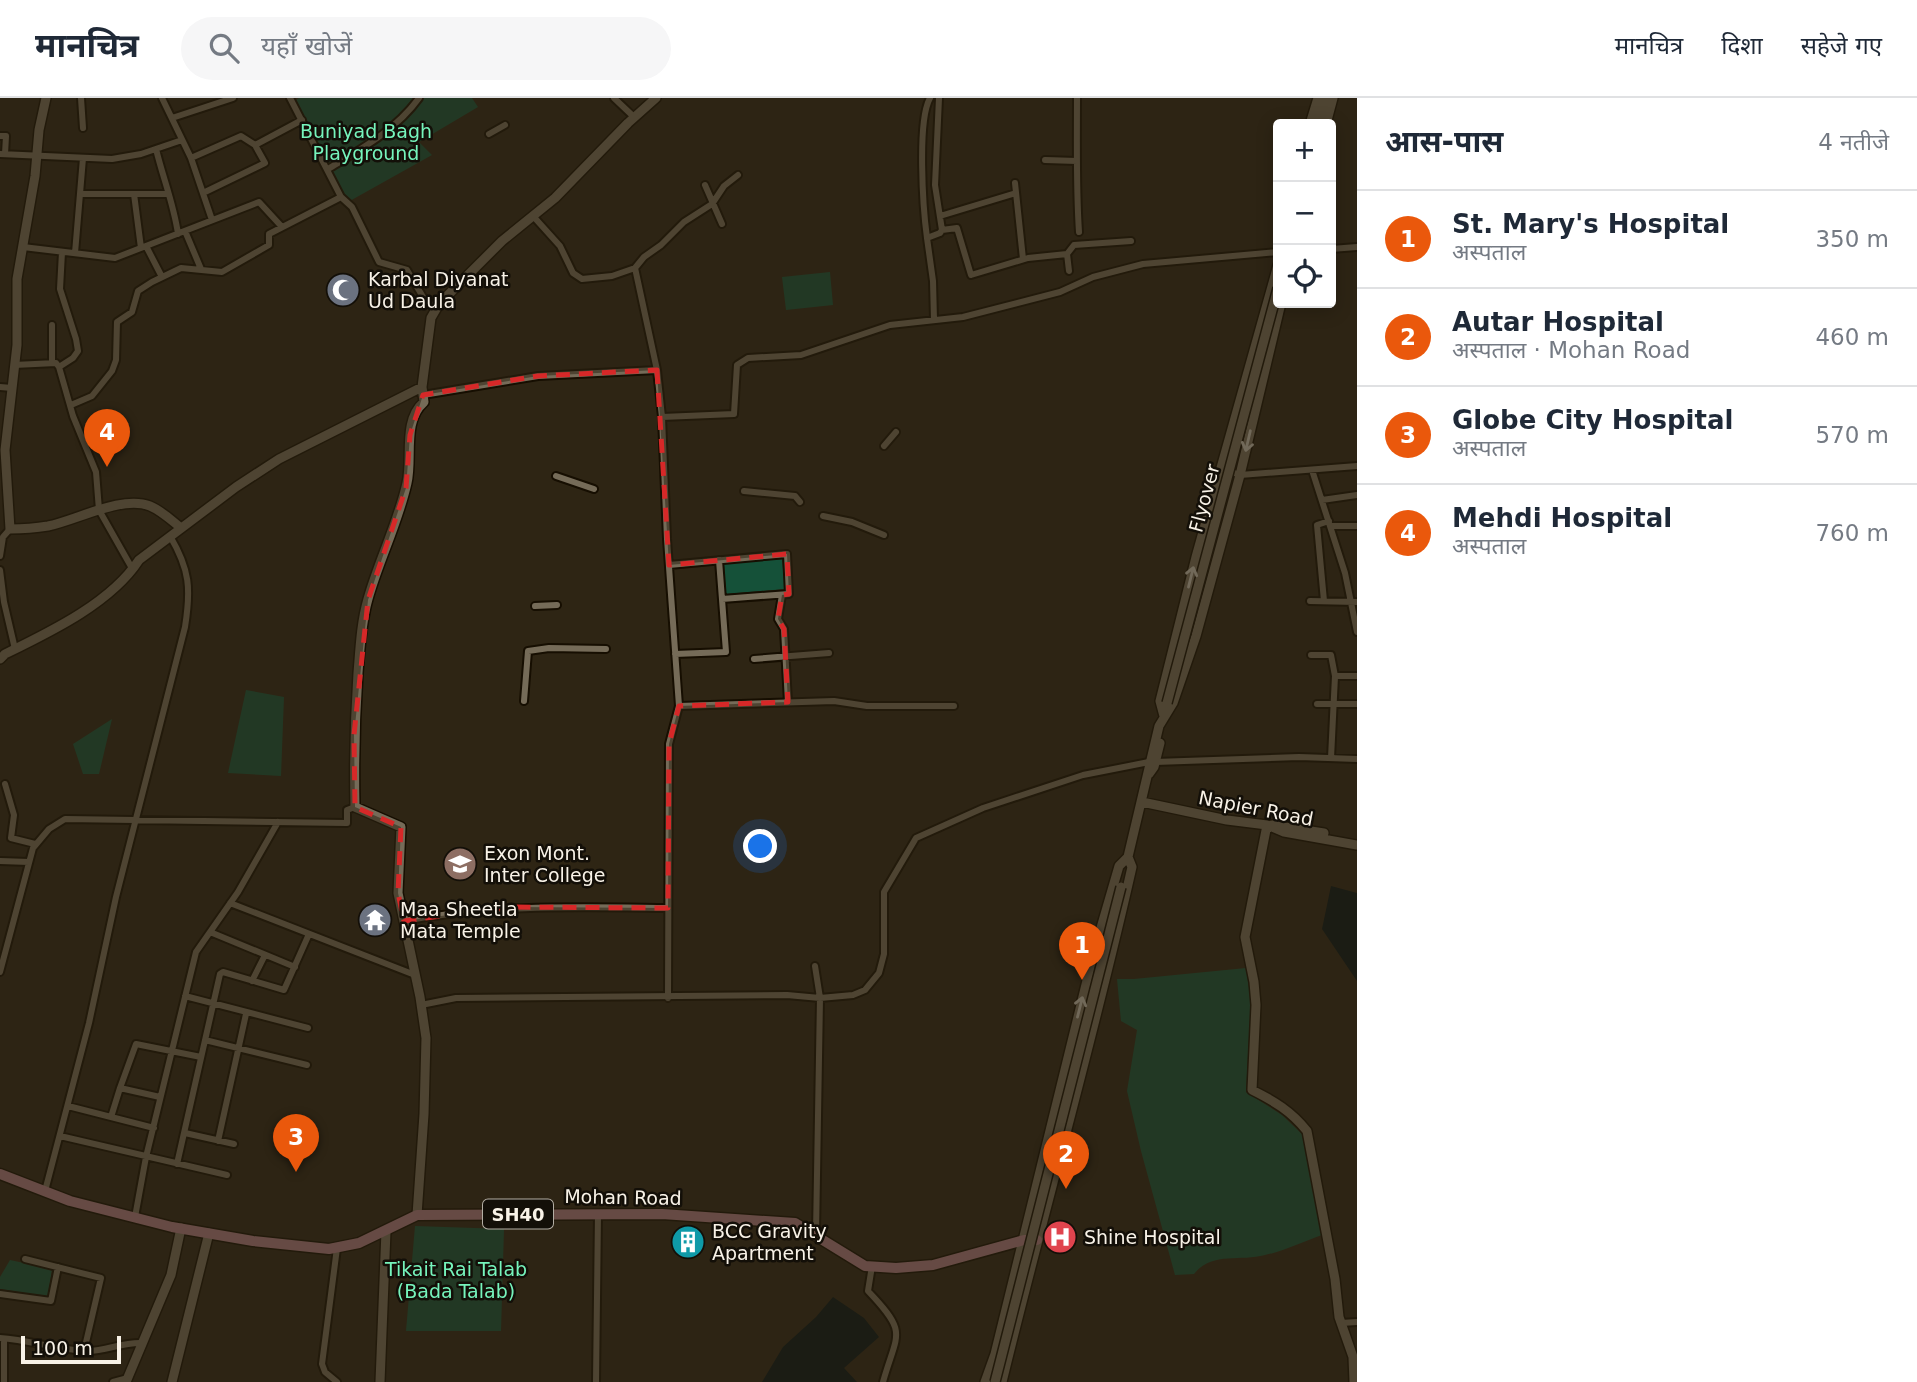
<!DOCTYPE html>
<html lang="hi">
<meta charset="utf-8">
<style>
:root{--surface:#fff;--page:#f6f6f7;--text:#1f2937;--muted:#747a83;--line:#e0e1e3;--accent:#ea580c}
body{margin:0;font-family:"DejaVu Sans","Noto Sans Devanagari",sans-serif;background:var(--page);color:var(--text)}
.controls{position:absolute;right:21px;top:21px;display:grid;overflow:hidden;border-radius:7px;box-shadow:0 4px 18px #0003}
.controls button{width:63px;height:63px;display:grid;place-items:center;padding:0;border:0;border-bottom:2px solid var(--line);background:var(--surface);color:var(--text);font:35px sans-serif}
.scale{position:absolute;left:21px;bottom:18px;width:100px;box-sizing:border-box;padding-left:7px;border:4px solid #f8f2e7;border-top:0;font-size:19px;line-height:24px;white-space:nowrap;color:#f8f2e7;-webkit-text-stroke:5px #130f08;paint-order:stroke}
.you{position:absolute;left:761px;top:749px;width:24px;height:24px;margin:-18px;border:5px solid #fff;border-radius:50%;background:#1a73e8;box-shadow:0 0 0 10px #1a73e833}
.badge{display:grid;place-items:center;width:46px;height:46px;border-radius:50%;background:var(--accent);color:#fff;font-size:23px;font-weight:700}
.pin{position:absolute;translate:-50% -58px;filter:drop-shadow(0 2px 4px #0008)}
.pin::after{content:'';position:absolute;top:37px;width:24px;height:21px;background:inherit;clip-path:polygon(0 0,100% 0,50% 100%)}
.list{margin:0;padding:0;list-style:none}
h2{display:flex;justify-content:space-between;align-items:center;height:91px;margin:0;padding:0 28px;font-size:30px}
h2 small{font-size:23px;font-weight:400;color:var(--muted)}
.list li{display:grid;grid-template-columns:46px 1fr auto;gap:21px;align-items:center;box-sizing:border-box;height:98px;padding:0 28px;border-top:2px solid var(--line)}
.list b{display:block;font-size:26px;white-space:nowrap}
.list p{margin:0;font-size:23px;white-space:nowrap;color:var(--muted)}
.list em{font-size:23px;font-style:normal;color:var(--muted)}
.icon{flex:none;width:38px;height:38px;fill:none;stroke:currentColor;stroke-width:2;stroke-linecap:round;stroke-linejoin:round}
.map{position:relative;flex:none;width:1357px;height:1284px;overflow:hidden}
header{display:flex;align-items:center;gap:42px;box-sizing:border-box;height:98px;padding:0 35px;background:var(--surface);border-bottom:2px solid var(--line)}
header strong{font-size:33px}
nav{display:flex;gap:38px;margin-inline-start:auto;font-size:24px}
.search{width:490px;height:63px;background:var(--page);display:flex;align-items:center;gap:18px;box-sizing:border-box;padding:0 24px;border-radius:38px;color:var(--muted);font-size:26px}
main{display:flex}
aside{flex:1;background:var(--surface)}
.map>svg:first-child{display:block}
.green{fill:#155139}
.water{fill:#051315}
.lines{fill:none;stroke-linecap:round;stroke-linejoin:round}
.street-casing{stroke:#160e01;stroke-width:10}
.secondary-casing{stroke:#160e01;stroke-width:12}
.primary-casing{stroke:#160e01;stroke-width:13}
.street{stroke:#756b58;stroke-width:6}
.secondary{stroke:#756b58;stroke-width:9}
.primary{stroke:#aa797e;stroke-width:10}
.secondary-bridge-casing{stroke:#160e01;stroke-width:12;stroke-linecap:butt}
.secondary-bridge{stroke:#756b58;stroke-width:9}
.oneway{stroke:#c4bcae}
.marked{fill:none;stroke:#d62828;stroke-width:5;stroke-dasharray:14 9;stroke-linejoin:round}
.labels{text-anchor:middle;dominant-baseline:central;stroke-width:5;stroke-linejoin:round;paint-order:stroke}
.shield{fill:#130f08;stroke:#b3aea4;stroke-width:2}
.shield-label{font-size:18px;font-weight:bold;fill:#f8f2e7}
.park-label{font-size:19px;fill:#76f4bc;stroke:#130f08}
.poi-label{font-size:19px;fill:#f8f2e7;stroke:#130f08;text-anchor:start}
.street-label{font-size:19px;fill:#f8f2e7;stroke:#130f08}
</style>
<header>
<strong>मानचित्र</strong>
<div class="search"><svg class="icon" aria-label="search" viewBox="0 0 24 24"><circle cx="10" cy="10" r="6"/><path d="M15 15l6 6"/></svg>यहाँ खोजें</div>
<nav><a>मानचित्र</a><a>दिशा</a><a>सहेजे गए</a></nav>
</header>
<main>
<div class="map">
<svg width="1357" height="1284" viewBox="0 0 1357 1284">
<rect width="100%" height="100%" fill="#2e2514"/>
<path class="green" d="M299,0H472L478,9L419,44L432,57L348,104L294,3Z
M830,174L833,207L786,212L782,179Z
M782,461L785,491L726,496L724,466Z
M246,592L284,599L281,678L228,675Z
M112,621L99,676H83L73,646Z
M1246,870L1251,903L1246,994L1282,1017L1302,1036L1322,1137C1304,1143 1285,1153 1265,1157C1240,1164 1212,1153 1194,1176L1175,1177L1141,1053L1127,993L1137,932L1121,923L1117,881H1134Z
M415,1128L504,1131L501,1233H406Z
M10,1162L52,1171L48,1199L0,1191V1179Z"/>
<path class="water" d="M1331,788L1357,795V883L1322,831Z
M833,1199L864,1220L879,1239L844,1270L857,1284H762L783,1249L816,1219Z"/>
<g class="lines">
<defs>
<path id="street" d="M81,0L83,30
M162,0L191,60L212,122
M290,0L341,99L352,109L379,164L407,172L423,199L436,211
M614,0L634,19
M1077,0C1077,45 1076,89 1079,134
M172,20L233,0
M489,36L505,27
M0,38H6L5,56
M255,47L302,22
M156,51C163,80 174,107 178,136
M0,56L112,61L141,56L182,42
M191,60L241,38L255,47L265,65L203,95
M1045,62L1077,63
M328,71C361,51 396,32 419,0
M1015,85L1023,161
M705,87L722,126
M80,96H167
M134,96L141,150
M533,118L560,148L573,175L582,181L612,178L635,170L657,272L662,319L734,316L737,267L748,260L801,257L890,227L963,219L1060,194L1093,179L1143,166L1278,154
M940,118L1016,95
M942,132L957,130L971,177L1028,160L1067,156
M185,133L201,171
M927,140C923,111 917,23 930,0
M146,148L162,179
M23,149L115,160L259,104L282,129
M1331,151L1357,149
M75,155L83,60
M635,170L644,159L661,147L684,124L712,106L724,88L738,77
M1069,173L1067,156L1074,147L1131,143
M934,222L933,183L927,140L940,135L942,132L935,87L939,0
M52,265V227
M14,267L56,265L59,269L73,318L96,374L99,412L133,472
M59,269L73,260L78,253L76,241L60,191L62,154
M0,289L12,290
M423,297L538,278L657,272
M71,307L92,298L112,273L116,262L117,224L132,214L138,193L152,184L181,170L222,174L269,147V136L341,99
M662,319L667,441L679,608L669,646L668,900
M884,348L896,334
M1226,372L1240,377L1357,368
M1312,372L1345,475L1357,534
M556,378L594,391
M744,393L795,398L800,404
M1322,402L1357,397
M823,418L852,424L884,437
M1331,428H1357
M0,458L3,439L10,431
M669,467L787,456L789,496L722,501
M0,472L4,504L15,551
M782,497L778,521L784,531L788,604
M1310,503L1357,504
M1324,503L1317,427L1329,423
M535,508L557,507
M675,556L726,554L719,462
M1311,557H1331L1335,578
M754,561L829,555
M524,603L528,553L549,550L606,551
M1317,606H1357
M679,608L834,603L867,608H954
M1331,660L1335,578H1357
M1155,664L1299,659L1357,661
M5,686L14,717L11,740L35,746
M0,763L29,764
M230,805L415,877
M404,823C492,806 579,809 668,810
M210,834L295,869
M815,868L820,900L816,1136
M0,874L33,750L49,731L65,721L347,725V712L355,709
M252,883L265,857
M185,898L308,930
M421,907L456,900L787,897L820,900L853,897L865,892L879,875L884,856V794L916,740L983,710L1083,677L1149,664
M205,942L307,967
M160,999L120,990L136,946L201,959
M68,1008L154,1030
M111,1019L120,990
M185,1035L234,1046
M60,1038L227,1077
M218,1043L246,916
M177,1066L220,876L223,874L284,892L309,836
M45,1093L89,925L116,799L185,529C191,491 190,472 170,438
M135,1119L146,1059L196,854L238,794L278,724
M25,1161L101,1180L84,1253
M872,1168L868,1193C909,1236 897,1234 883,1284
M0,1196L51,1203L58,1169
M1341,1225L1357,1224
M0,1240C30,1242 58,1252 88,1253C106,1253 123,1244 142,1245
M4,1284V1241
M113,1284L128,1280
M337,1284L325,1274L322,1266L337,1150
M596,1284L598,1116"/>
<path id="secondary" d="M46,0L39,32L35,78L17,181V247L5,352L10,431C23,431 36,430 48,428C77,422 122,397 150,408C162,413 171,422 181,430
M1310,26L1318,0
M1318,26L1325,0
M1326,26L1333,0
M0,561L5,556C50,534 111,505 139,462L236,389L279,361L422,289
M1164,618L1160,603L1196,459L1278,167
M1149,676L1154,669L1160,645
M1142,704L1227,722L1267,727L1284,734L1357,747
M1267,727L1245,839L1254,884L1256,907L1252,992C1274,1003 1291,1013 1307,1033L1335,1181L1339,1219L1353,1259L1354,1284
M1272,727L1324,735
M1127,763L1159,628L1173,605L1196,538L1240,377L1281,205
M417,1117L424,1016L426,940L420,899L398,795L401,729L355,709C354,664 355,620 358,575C360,551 361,525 368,501C379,462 398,425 407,385C413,360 402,323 424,304L422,289L431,220L439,206L502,143L555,100L628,25L656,0
M126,1284L171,1177L181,1130
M172,1284L209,1135
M380,1284L386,1133
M985,1284L995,1256L1094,854L1119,768L1128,759L1132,769C1093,942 1044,1112 1002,1284"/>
<path id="primary" d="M0,1076L70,1103L172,1129L253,1143L329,1151L359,1145L417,1117L662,1116L795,1125L865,1168L896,1170L933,1167L1024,1142H1037"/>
</defs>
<use href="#street" class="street-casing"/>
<use href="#secondary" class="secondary-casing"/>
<use href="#primary" class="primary-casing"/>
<use href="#street" class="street"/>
<use href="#secondary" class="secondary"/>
<use href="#primary" class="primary"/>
<defs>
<path id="secondary-bridge" d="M1167,605L1278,190
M995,1284L1121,789"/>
</defs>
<use href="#secondary-bridge" class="secondary-bridge-casing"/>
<use href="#secondary-bridge" class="secondary-bridge"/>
</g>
<defs><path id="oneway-shaft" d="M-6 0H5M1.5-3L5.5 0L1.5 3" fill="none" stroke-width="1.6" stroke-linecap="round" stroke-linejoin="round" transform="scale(1.75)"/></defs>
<g class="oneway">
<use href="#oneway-shaft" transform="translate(1248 343) rotate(103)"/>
<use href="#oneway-shaft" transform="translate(1191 479) rotate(-76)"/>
<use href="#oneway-shaft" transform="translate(1080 909) rotate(-76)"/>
</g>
<path d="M0 0H1357V1284H0ZM657,272L669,467L787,456L789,496L782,497L778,521L784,531L788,604L679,608L669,646L668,810L508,809L404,823L398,795L401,729L355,709L354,637L368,502L406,390L410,337L423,297L538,278Z" fill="#2e2514" fill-opacity=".55" fill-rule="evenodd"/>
<path class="marked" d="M657,272L669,467L787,456L789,496L782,497L778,521L784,531L788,604L679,608L669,646L668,810L508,809L404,823L398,795L401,729L355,709L354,637L368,502L406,390L410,337L423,297L538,278Z"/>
<defs>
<symbol id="mosque-disc" viewBox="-11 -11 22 22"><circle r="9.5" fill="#6b7280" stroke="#130f08"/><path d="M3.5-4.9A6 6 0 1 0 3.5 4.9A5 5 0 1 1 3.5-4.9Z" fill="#fff"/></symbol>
<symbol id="university-disc" viewBox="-11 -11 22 22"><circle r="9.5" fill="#8d6e63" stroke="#130f08"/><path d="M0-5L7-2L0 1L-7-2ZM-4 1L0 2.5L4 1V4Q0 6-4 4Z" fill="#fff"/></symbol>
<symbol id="temple-disc" viewBox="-11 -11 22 22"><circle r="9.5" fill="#6b7280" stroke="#130f08"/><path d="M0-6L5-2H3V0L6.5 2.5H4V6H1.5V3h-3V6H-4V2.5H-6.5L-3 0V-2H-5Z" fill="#fff"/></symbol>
<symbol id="hospital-disc" viewBox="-11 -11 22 22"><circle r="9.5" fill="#e0444e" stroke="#130f08"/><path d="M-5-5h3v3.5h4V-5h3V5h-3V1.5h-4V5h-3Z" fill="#fff"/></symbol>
<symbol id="building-disc" viewBox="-11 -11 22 22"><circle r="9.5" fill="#0f9aa8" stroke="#130f08"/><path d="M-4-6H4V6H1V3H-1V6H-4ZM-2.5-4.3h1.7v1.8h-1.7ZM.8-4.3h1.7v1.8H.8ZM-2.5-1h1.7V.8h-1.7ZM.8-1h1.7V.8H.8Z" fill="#fff"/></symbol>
</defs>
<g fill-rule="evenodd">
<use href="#mosque-disc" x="324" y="173" width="38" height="38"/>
<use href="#university-disc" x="441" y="747" width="38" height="38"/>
<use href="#temple-disc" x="356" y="803" width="38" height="38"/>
<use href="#hospital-disc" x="1041" y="1120" width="38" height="38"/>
<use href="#building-disc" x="669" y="1125" width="38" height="38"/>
</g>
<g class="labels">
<rect class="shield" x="483" y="1101.5" width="70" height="29" rx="5"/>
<g class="shield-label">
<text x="518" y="1116">SH40</text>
</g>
<g class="park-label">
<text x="366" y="33">Buniyad Bagh<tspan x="366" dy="22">Playground</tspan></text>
<text x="456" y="1171">Tikait Rai Talab<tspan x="456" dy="22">(Bada Talab)</tspan></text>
</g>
<g class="poi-label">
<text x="368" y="181">Karbal Diyanat<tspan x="368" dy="22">Ud Daula</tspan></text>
<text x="484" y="755">Exon Mont.<tspan x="484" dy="22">Inter College</tspan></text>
<text x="400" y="811">Maa Sheetla<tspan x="400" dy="22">Mata Temple</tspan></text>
<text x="712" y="1133">BCC Gravity<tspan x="712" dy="22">Apartment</tspan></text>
<text x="1084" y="1139">Shine Hospital</text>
</g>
<g class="street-label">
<text transform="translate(1204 400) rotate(-75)">Flyover</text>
<text transform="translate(1256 710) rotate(11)">Napier Road</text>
<text transform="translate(623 1099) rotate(1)">Mohan Road</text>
</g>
</g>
</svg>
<div class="controls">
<button>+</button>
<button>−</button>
<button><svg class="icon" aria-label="locate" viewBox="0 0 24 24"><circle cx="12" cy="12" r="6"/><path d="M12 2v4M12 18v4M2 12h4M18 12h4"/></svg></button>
</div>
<div class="scale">100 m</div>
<div class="you"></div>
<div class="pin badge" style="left:1082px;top:882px">1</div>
<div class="pin badge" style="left:1066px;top:1091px">2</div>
<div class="pin badge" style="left:296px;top:1074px">3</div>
<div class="pin badge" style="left:107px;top:369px">4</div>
</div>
<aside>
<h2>आस-पास<small>4 नतीजे</small></h2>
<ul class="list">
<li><span class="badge">1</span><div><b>St. Mary's Hospital</b><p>अस्पताल</p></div><em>350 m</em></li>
<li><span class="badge">2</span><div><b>Autar Hospital</b><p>अस्पताल · Mohan Road</p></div><em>460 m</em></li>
<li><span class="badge">3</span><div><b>Globe City Hospital</b><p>अस्पताल</p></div><em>570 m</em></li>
<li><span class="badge">4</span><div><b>Mehdi Hospital</b><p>अस्पताल</p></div><em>760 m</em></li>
</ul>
</aside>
</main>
